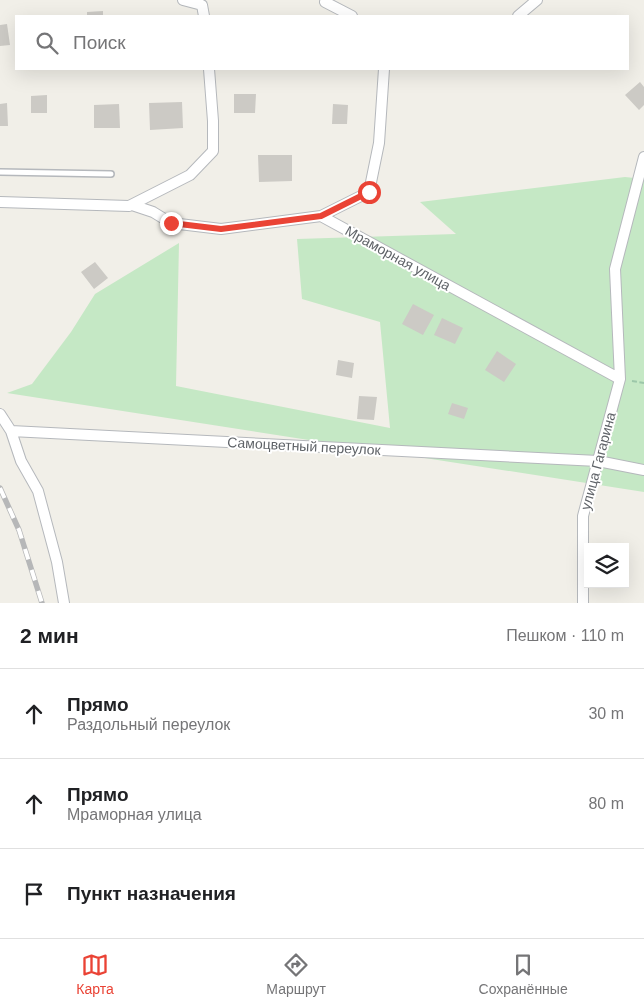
<!DOCTYPE html>
<html lang="ru">
<meta charset="utf-8">
<style>
:root{--surface:#fff;--page:#f2f2f2;--text:#202124;--muted:#757577;--line:#e0e0e0;--accent:#ea4335}
body{margin:0;font-family:Helvetica,sans-serif;background:var(--page);color:var(--text)}
.controls{position:absolute;right:15px;bottom:15px;display:grid;overflow:hidden;border-radius:0px;box-shadow:0 5px 20px #0002}
.controls button{width:45px;height:45px;display:grid;place-items:center;padding:0;border:0;border-bottom:1px solid var(--line);background:var(--surface);color:var(--text);font:25px sans-serif}
.stop{position:absolute;width:15px;height:15px;margin:-11px;border:4px solid #ea4335;border-radius:50%;background:#fff}
.stop.end{background:#ea4335;border-color:#fff;box-shadow:0 1px 5px #0008}
.list{margin:0;padding:0;list-style:none}
h2{display:flex;justify-content:space-between;align-items:center;height:65px;margin:0;padding:0 20px;font-size:21px}
h2 small{font-size:16px;font-weight:400;color:var(--muted)}
.list li{display:grid;grid-template-columns:32px 1fr auto;gap:15px;align-items:center;box-sizing:border-box;height:90px;padding:0 20px;border-top:1px solid var(--line)}
.list b{display:block;font-size:19px;white-space:nowrap}
.list p{margin:0;font-size:16px;white-space:nowrap;color:var(--muted)}
.list em{font-size:16px;font-style:normal;color:var(--muted)}
.icon{flex:none;width:28px;height:28px;fill:none;stroke:currentColor;stroke-width:2;stroke-linecap:round;stroke-linejoin:round}
.map{position:relative;flex:none;width:644px;height:603px;overflow:hidden}
.search{position:absolute;background:var(--surface);box-shadow:0 5px 20px #0002;left:15px;right:15px;top:15px;height:55px;display:flex;align-items:center;gap:12px;box-sizing:border-box;padding:0 18px;border-radius:0px;color:var(--muted);font-size:19px}
.sheet{height:335px;background:var(--surface)}
nav{display:flex;justify-content:space-around;align-items:center;box-sizing:border-box;height:70px;border-top:1px solid var(--line);background:var(--surface);font-size:14px;color:var(--muted)}
nav a{display:grid;justify-items:center;gap:2px}
nav .on{color:var(--accent)}
.map>svg:first-child{display:block}
.green{fill:#c5e8c5}
.building{fill:#cccac5}
.lines{fill:none;stroke-linecap:round;stroke-linejoin:round}
.service-casing{stroke:#b5b8bc;stroke-width:8}
.minor-casing{stroke:#b5b8bc;stroke-width:12}
.path{stroke:#9cc7a9;stroke-width:2;stroke-dasharray:5 2.5;stroke-linecap:butt}
.service{stroke:#fff;stroke-width:5}
.minor{stroke:#fff;stroke-width:10}
.rail-casing{stroke:#b6b7b8;stroke-width:5.5}
.rail{stroke:#fff;stroke-width:4;stroke-dasharray:11;stroke-linecap:butt}
.route{stroke:#ea4335;stroke-width:6}
.labels{text-anchor:middle;dominant-baseline:central;stroke-width:4;stroke-linejoin:round;paint-order:stroke}
.street-label{font-size:14px;fill:#5f6368;stroke:#fff}
</style>
<div class="map">
<svg width="644" height="603" viewBox="0 0 644 603">
<rect width="100%" height="100%" fill="#f1efe8"/>
<path class="green" d="M625,177L644,179V492L7,393L32,384L71,332L95,294L179,243L176,386L390,428L380,322L302,299L297,239L456,234L420,202Z"/>
<path class="building" d="M103,11V16H87V12Z
M7,24L10,45L0,46V25Z
M640,82L644,87V105L639,110L625,95Z
M234,94H256L255,113H234Z
M47,95V113H31V96Z
M182,102L183,128L150,130L149,103Z
M7,103L8,126H0V104Z
M119,104L120,128H94V105Z
M333,104L348,105L347,124H332Z
M258,155H292V181L259,182Z
M95,262L108,278L94,289L81,272Z
M413,304L434,315L423,335L402,324Z
M442,318L463,328L455,344L434,335Z
M497,351L516,364L504,382L485,370Z
M338,360L354,363L352,378L336,375Z
M359,396L377,397L374,420L357,419Z
M452,403L468,408L464,419L448,414Z"/>
<g class="lines">
<defs>
<path id="service" d="M0,172L111,174"/>
<path id="minor" d="M183,0L202,5L204,16
M325,2L352,16
M518,16L537,0
M0,202L129,206L190,175L213,151V121L209,69
M132,205L153,212L171,223L221,229L321,216L620,379
M321,216L369,192L379,143L384,69
M0,414L11,431L21,461L38,491L57,562L64,603
M11,431L598,461L644,470
M583,603V516L620,379L615,269L644,157"/>
</defs>
<use href="#service" class="service-casing"/>
<use href="#minor" class="minor-casing"/>
<path class="path" d="M632,381L644,383"/>
<use href="#service" class="service"/>
<use href="#minor" class="minor"/>
<defs>
<path id="rail" d="M0,488L19,530L42,603"/>
</defs>
<use href="#rail" class="rail-casing"/>
<use href="#rail" class="rail"/>
</g>
<g class="lines">
<path class="route" d="M171,223L221,229L321,216L369,192"/>
</g>
<g class="labels">
<g class="street-label">
<text transform="translate(398 258) rotate(29)">Мраморная улица</text>
<text transform="translate(304 446) rotate(3)">Самоцветный переулок</text>
<text transform="translate(598 461) rotate(-75)">улица Гагарина</text>
</g>
</g>
</svg>
<div class="controls">
<button><svg class="icon" aria-label="layers" viewBox="0 0 24 24"><path d="M12 4l9 5-9 5-9-5zM3 14l9 5 9-5"/></svg></button>
</div>
<div class="stop" style="left:369px;top:192px"></div>
<div class="stop end" style="left:171px;top:223px"></div>
<div class="search"><svg class="icon" aria-label="search" viewBox="0 0 24 24"><circle cx="10" cy="10" r="6"/><path d="M15 15l6 6"/></svg>Поиск</div>
</div>
<section class="sheet">
<h2>2 мин<small>Пешком · 110 m</small></h2>
<ul class="list">
<li><svg class="icon" aria-label="ahead" viewBox="0 0 24 24"><path d="M12 20V5M6 11l6-6 6 6"/></svg><div><b>Прямо</b><p>Раздольный переулок</p></div><em>30 m</em></li>
<li><svg class="icon" aria-label="ahead" viewBox="0 0 24 24"><path d="M12 20V5M6 11l6-6 6 6"/></svg><div><b>Прямо</b><p>Мраморная улица</p></div><em>80 m</em></li>
<li><svg class="icon" aria-label="arrive" viewBox="0 0 24 24"><path d="M6 21V4h12l-3 4 3 4H6"/></svg><div><b>Пункт назначения</b></div></li>
</ul>
</section>
<nav>
<a class="on"><svg class="icon" aria-label="map" viewBox="0 0 24 24"><path d="M3 6l6-2 6 2 6-2v14l-6 2-6-2-6 2zM9 4v14M15 6v14"/></svg>Карта</a>
<a><svg class="icon" aria-label="directions" viewBox="0 0 24 24"><path d="M12 3l9 9-9 9-9-9zM9 14v-3h6M13 9l2 2-2 2"/></svg>Маршрут</a>
<a><svg class="icon" aria-label="saved" viewBox="0 0 24 24"><path d="M7 4h10v16l-5-4-5 4z"/></svg>Сохранённые</a>
</nav>
